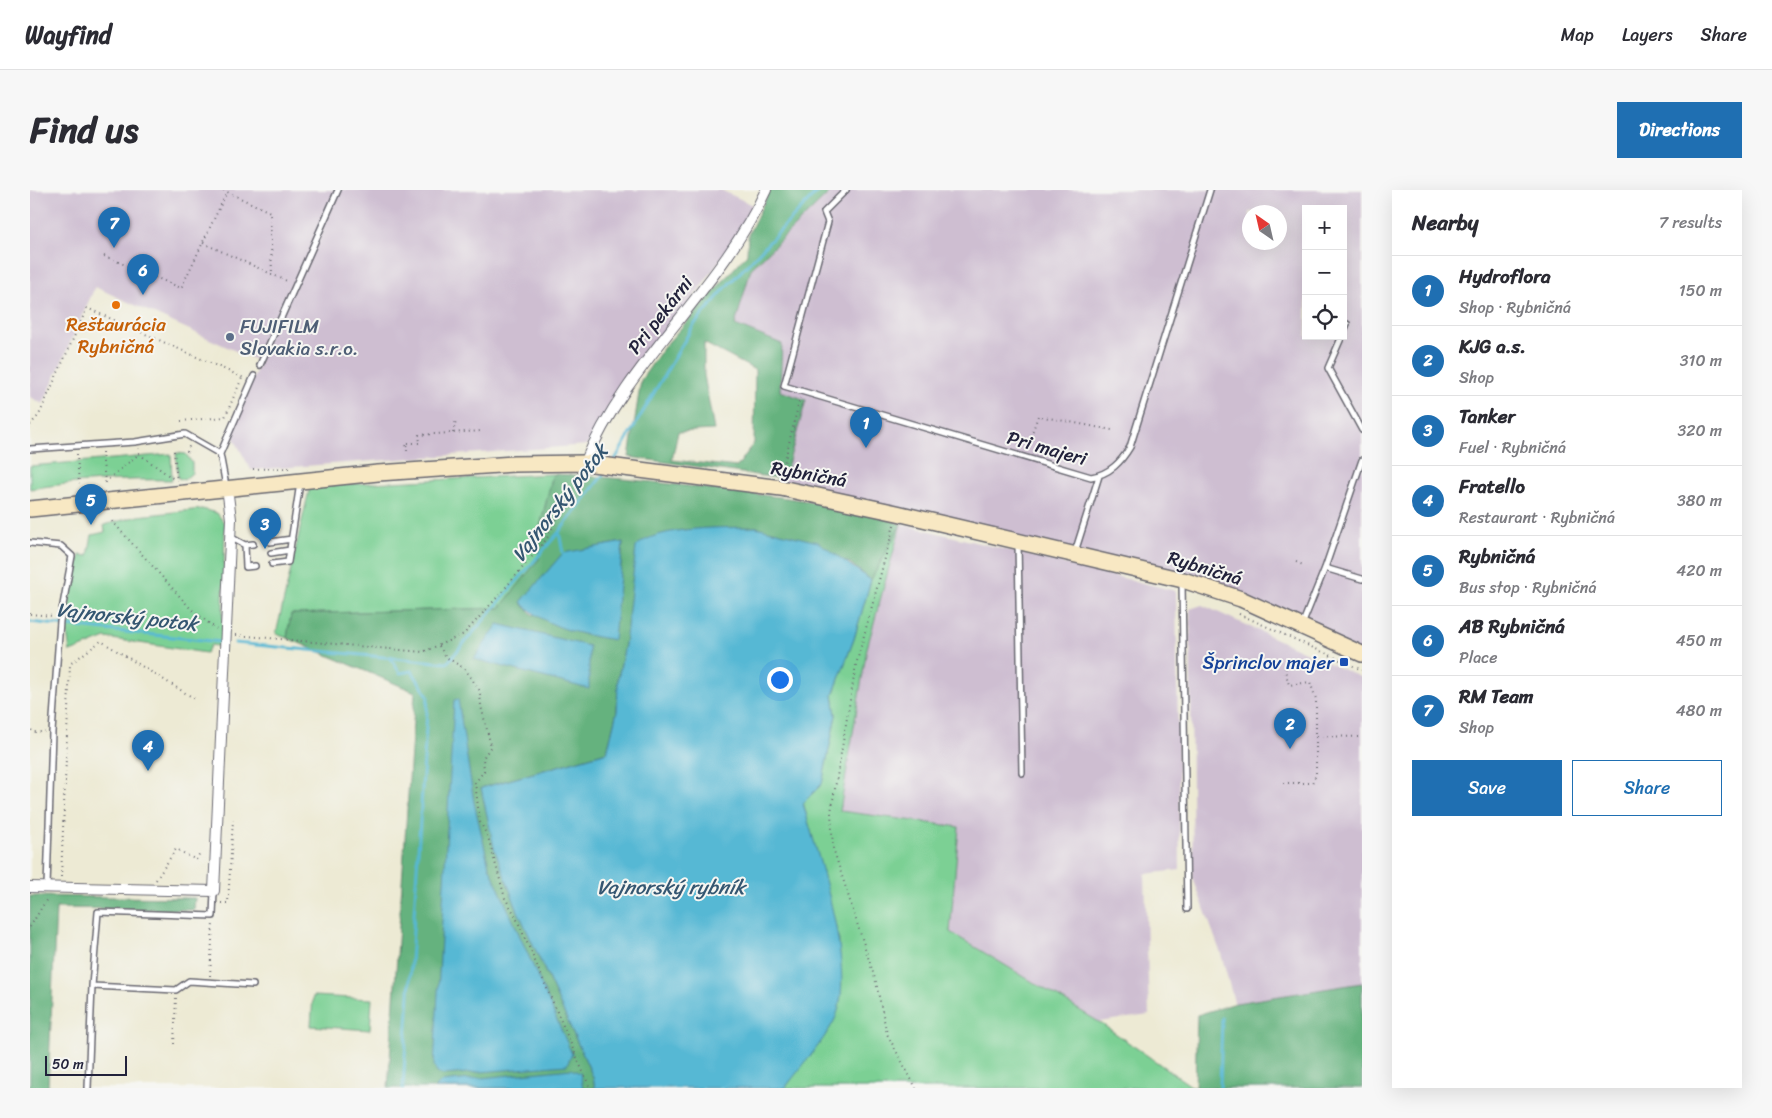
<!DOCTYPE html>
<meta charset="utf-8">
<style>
:root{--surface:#fff;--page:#f7f7f7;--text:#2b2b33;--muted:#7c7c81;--line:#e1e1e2;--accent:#1f6fb2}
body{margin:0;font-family:Sriracha,sans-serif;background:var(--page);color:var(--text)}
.controls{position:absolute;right:15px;top:15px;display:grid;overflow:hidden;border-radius:0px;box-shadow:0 5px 20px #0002}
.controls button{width:45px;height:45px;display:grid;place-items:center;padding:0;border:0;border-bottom:1px solid var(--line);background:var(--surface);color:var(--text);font:25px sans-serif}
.compass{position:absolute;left:1212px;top:15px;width:45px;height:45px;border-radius:50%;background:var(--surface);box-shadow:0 5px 20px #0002;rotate:326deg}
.scale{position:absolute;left:15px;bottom:12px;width:82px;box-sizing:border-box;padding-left:5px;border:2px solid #22223b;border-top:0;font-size:14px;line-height:18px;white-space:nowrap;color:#22223b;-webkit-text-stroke:4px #f6f6f2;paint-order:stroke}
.you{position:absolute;left:749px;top:489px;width:18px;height:18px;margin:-12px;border:4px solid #fff;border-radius:50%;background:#1a73e8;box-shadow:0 0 0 8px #1a73e833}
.badge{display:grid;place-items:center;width:32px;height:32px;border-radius:50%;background:var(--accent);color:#fff;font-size:16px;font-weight:700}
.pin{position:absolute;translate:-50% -41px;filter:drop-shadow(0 1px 2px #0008)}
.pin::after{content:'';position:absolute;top:26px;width:18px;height:15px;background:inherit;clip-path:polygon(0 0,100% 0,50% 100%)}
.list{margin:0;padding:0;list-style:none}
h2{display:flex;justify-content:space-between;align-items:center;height:65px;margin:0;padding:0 20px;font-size:21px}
h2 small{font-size:16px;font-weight:400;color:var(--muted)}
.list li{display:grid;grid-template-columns:32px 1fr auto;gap:15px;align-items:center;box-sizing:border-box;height:70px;padding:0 20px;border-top:1px solid var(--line)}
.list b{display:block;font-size:19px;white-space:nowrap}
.list p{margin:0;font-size:16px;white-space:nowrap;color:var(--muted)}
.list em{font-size:16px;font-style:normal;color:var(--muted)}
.actions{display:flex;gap:10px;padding:15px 20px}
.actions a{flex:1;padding:11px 0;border:1px solid var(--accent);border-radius:0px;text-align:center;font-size:18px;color:var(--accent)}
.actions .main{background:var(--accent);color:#fff}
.icon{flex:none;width:28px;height:28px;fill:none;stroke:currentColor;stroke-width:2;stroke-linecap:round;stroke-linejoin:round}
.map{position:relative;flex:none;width:1332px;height:898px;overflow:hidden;border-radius:0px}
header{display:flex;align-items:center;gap:30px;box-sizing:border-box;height:70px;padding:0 25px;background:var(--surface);border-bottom:1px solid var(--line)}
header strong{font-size:24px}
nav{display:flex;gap:28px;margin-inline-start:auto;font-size:18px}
.intro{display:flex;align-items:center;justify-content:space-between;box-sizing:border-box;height:120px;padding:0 30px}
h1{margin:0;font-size:35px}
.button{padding:12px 22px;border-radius:0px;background:var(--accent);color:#fff;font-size:18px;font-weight:700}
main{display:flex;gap:30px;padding:0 30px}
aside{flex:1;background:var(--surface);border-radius:0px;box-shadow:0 5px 20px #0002}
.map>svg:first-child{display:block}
.industrial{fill:#cebed1;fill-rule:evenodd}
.green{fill:#7cd094;stroke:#4f7968}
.forest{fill:#65b27e;stroke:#446a5c;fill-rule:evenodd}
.water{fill:#56b8d4;stroke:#3c6d88}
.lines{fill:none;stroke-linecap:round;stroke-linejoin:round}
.stream{stroke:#56b8d4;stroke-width:3}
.lane-casing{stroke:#696871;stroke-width:8}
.street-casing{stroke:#696871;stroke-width:12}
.secondary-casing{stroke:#696871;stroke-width:18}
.path{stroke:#696871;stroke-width:2;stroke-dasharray:1 4;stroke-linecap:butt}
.lane{stroke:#fff;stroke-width:5}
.street{stroke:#fff;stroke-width:10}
.secondary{stroke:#f8e8c3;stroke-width:15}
.food-dot{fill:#e8710a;stroke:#f6f6f2;stroke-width:2}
.service-dot{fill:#5c6f8a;stroke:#f6f6f2;stroke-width:2}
.transit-dot{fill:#1a4fb4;stroke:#f6f6f2;stroke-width:2}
.labels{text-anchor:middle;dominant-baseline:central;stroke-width:4;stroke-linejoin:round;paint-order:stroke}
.street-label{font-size:19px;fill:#22223b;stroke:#f6f6f2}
.food-label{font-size:19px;fill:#c56008;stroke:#f6f6f2}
.service-label{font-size:19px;fill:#4e5e75;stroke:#f6f6f2;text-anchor:start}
.transit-label{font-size:19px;fill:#164399;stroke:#f6f6f2;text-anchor:end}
.water-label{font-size:20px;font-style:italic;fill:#345671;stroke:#f6f6f2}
</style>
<header>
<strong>Wayfind</strong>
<nav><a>Map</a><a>Layers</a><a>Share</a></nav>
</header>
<div class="intro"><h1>Find us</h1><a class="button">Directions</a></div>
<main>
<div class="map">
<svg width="1332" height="898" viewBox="0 0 1332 898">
<rect width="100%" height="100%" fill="#f6f6f2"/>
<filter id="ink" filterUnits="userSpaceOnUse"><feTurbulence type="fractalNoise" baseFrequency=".02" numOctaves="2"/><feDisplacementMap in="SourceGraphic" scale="10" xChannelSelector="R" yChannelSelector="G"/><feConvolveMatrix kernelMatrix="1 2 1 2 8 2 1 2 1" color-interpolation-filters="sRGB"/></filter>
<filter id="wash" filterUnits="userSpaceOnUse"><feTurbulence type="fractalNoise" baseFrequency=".0096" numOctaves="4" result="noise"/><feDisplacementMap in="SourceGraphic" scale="20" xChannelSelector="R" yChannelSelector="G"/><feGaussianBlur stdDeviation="1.12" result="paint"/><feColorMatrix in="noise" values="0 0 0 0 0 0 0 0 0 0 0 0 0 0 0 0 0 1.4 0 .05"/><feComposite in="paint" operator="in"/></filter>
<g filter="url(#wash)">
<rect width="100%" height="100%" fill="#edead4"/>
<path class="industrial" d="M0,0H691L725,16L703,52L557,255L221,280L200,241L230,172L65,97L13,214L0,207Z
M802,0H1332V464L1211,409L751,298L776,210L750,201L705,135L721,79ZM1276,19H1313V146H1276ZM1220,22H1250V52H1220Z
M871,334L1146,401L1150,680L1115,684L1119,825L1069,832L920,742L928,637L809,621L837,458Z
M1172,415L1332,488V813L1206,819L1191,764L1163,688L1160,419Z"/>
<path class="green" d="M146,263L156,264L162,273V283L154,290L148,288Z
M141,264L142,290C94,289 47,291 0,299V276Z
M523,284L509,341V369L470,418L261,424L257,448L246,444L280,296Z
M172,319L187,323L195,334L192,457L181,455L176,463L76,448L40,462L35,430L50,365L58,366L62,345L75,342L74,335L108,326Z
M871,334L837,458L810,621L929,637L920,742L1069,832L1164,898H755L803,832L809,751L773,612L792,594L806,525L803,505L824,449L841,390Z
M283,806L342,809L340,840L281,836Z"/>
<path class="forest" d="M740,0H802L721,79L705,135L752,154L750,201L776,210L754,289L599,267L611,190L634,157L717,64L718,45ZM674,153L725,180L724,253L707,277L642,270L648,242L684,240L674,185Z
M523,284C587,287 651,295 715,303C767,309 823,315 871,334L841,390L820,373L727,337L651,340L595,455L588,488L587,521L577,562L451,598L487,719L563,887L565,898H358L385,502L257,448L261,424L470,418L509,369V341ZM593,352L588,404L503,425L491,413L518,383L562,358Z
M0,706L165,708L164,720L26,718L18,898H0Z
M1332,793V898H1165L1167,825L1206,813Z"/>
<path class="water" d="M726,337L788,352L841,390L824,449L803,505L806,525L792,594L773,613C787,666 830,784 803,833C790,856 771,877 755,898H565L563,887L487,719L464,658L451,598L577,562L587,521L588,488L595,455L606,357C625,335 698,338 726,337Z
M593,352L584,450C549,444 516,438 491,412L533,363Z
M468,434L559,456V499L444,469Z
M428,509L444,612L459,676L542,864L537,875L413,885L407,883L404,876L424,510Z
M541,879L550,883L553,898H405L411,892Z"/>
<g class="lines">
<path class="stream" d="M583,273L663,136L697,96L789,0
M529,342L533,363
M0,432L191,452
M205,453L417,473L529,342L576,281
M360,467L370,483L382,481L398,506L373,898
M1190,898L1192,828"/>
</g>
</g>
<g filter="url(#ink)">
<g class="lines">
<defs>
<path id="lane" d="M816,0L794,22L798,32L754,196L1061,287C1080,284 1091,272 1100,257L1180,0
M1313,143L1317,134
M1312,146L1298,178L1332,240
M230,175L308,0
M0,259L105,252L155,244L190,264L196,296
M190,264L224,186
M200,347L215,355L223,354
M240,352L262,349
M0,353L31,356L42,366L30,431L22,542L17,697
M988,353L992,583
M215,355L216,377L225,376
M1045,362L1069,286
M241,363L260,360
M242,374L258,372L270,293
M1295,378L1332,389
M1152,393L1157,719
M1272,435L1295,378L1332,270
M184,701L183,726L68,722L62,796L146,800L159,791L223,795
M58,898L62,796"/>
<path id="street" d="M555,273C597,171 690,100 736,0
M0,697L184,701L201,329L197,297"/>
<path id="secondary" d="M0,319L348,283L484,274L555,273L751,298L867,323L1153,390L1211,409L1332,464"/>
</defs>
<use href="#lane" class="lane-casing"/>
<use href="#street" class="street-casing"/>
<use href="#secondary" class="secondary-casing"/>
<path class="path" d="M193,0L240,22L242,84
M173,53L259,92
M74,66L151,98L197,2
M151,231L195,227L212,188
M0,235L9,225L57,118L214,188
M423,243L426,230
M996,260L1008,226L1082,240
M144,261L147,291
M377,261L376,253H390L389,245L451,241
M72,262L75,292L109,264V258
M157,262L160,254
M47,264L49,294
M109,264L145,290
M223,279L263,278
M751,286L770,208
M82,331L161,419L186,439
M864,335L826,475L801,622L803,658L846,792L857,844L886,898
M1266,372L1273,375
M0,424L23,426
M1209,424L1332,480
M206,445L393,462L434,444L471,403L516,350L548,287
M409,456L416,467L435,479L450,501L451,516L461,556L453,568L454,581L445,593L450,632L458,647L475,708L485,725L560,898
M0,535L2,542H15
M1287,546L1332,547
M1253,593H1282L1286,585V509L1280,492L1259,495L1255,480L1259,469
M31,687L40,474L71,451L165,509
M126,690L146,659L166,670L171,661
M191,713H198L203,630
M0,737L18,707
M180,786L183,733
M144,854L146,807"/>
<use href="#lane" class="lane"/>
<use href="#street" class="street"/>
<use href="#secondary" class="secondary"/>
</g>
</g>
<circle class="food-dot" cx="86" cy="115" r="5"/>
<circle class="service-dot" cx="200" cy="147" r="5"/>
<rect class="transit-dot" x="1309" y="467" width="10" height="10" rx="2.5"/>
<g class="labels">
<g class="street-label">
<text transform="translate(630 125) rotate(-52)">Pri pekárni</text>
<text transform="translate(1017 258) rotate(16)">Pri majeri</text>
<text transform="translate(779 284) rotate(10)">Rybničná</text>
<text transform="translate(1175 378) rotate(17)">Rybničná</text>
</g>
<g class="food-label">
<text x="86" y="134">Reštaurácia<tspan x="86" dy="22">Rybničná</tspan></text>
</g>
<g class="service-label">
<text x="210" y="136">FUJIFILM<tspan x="210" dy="22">Slovakia s.r.o.</tspan></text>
</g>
<g class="transit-label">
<text x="1304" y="472">Šprinclov majer</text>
</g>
<g class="water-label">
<text transform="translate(530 313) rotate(-52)">Vajnorský potok</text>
<text transform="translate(97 427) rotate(6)">Vajnorský potok</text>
<text x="641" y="697">Vajnorský rybník</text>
</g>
</g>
</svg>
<div class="controls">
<button>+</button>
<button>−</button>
<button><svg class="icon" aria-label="locate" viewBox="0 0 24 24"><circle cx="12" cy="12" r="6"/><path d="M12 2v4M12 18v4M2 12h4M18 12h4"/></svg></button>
</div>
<svg class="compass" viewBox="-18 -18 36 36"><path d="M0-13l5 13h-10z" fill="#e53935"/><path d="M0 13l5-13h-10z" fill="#7c7c81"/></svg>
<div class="scale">50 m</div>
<div class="you"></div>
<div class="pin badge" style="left:836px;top:258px">1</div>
<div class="pin badge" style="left:1260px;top:559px">2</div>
<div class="pin badge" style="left:235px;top:359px">3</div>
<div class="pin badge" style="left:118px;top:581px">4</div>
<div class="pin badge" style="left:61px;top:335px">5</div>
<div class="pin badge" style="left:113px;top:105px">6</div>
<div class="pin badge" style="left:84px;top:58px">7</div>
</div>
<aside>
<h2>Nearby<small>7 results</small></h2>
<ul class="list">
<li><span class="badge">1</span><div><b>Hydroflora</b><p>Shop · Rybničná</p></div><em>150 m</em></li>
<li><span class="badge">2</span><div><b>KJG a.s.</b><p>Shop</p></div><em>310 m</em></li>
<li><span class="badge">3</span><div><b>Tanker</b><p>Fuel · Rybničná</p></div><em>320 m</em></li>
<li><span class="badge">4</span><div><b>Fratello</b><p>Restaurant · Rybničná</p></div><em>380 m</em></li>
<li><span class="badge">5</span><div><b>Rybničná</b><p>Bus stop · Rybničná</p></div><em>420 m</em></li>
<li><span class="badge">6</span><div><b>AB Rybničná</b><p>Place</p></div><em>450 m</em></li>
<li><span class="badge">7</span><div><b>RM Team</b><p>Shop</p></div><em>480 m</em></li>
</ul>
<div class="actions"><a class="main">Save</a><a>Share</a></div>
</aside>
</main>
